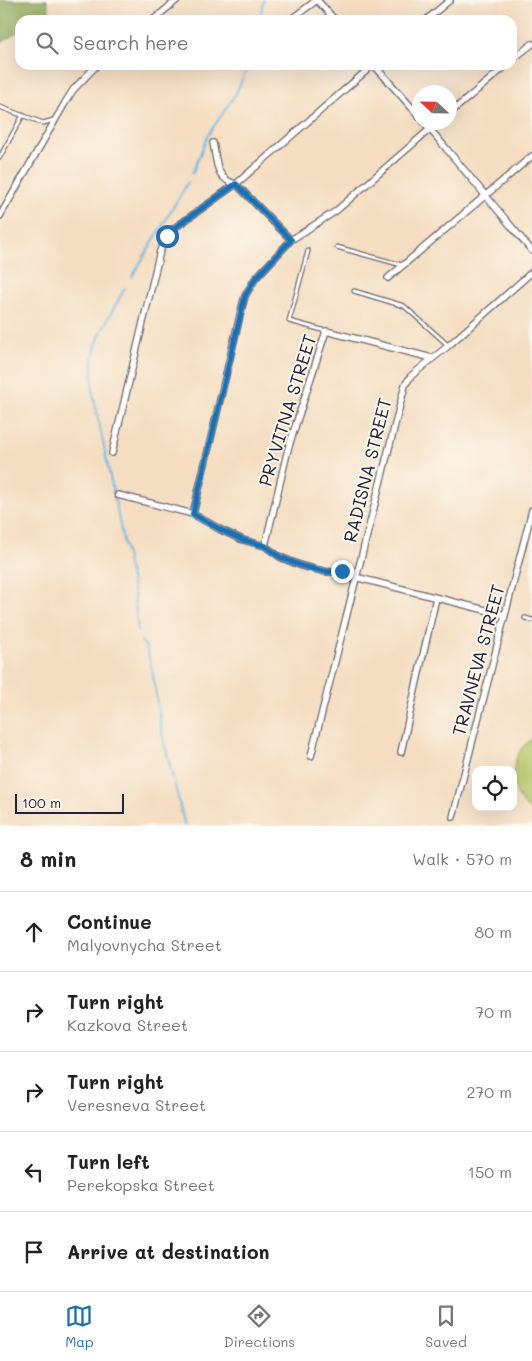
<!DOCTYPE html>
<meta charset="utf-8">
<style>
:root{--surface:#fff;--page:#f2f2f2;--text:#222;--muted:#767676;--line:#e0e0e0;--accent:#1f6fb2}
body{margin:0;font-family:Mali,sans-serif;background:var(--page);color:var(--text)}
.controls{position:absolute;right:15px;bottom:15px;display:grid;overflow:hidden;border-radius:10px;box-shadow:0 5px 20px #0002}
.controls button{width:45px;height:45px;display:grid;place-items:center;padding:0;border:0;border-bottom:1px solid var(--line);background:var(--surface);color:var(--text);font:25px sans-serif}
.compass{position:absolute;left:412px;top:85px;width:45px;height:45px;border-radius:50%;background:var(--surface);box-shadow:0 5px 20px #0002;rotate:292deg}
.scale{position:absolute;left:15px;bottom:12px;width:109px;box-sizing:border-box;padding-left:5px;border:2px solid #22223b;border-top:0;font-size:14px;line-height:18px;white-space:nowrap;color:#22223b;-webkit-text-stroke:4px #fbf7ec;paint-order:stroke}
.stop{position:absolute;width:15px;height:15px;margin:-11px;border:4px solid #1f6fb2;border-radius:50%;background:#fff}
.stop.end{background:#1f6fb2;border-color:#fff;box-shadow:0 1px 5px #0008}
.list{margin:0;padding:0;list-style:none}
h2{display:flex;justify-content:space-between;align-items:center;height:65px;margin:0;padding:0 20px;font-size:21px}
h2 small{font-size:16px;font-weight:400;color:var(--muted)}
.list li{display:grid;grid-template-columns:32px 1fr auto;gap:15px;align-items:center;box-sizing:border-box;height:80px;padding:0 20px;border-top:1px solid var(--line)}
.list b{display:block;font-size:19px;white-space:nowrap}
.list p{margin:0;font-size:16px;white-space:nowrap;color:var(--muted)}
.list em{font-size:16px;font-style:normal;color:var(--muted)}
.icon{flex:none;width:28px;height:28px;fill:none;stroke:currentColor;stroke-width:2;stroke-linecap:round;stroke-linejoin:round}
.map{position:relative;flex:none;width:532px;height:826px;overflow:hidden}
.search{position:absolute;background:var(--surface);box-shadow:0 5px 20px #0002;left:15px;right:15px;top:15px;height:55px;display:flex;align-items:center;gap:12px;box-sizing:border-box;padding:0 18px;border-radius:15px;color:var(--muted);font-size:19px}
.sheet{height:465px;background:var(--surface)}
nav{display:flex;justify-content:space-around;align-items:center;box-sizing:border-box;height:70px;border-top:1px solid var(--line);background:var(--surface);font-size:14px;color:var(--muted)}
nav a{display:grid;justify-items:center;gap:2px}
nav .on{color:var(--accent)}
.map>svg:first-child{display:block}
.green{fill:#b5c668;stroke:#6c7452}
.forest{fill:#90ab5c;stroke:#59664c}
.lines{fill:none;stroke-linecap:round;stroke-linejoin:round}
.stream{stroke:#65b6e0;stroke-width:2}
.lane-casing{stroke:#6c636a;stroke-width:5.5}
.street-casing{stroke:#6c636a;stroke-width:8}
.lane{stroke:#fff;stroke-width:3}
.street{stroke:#fff;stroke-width:5.5}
.route{stroke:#1f6fb2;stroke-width:6}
.labels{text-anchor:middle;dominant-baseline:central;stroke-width:4;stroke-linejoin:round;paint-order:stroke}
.street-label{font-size:18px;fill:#22223b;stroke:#fbf7ec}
</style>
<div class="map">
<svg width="532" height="826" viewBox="0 0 532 826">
<rect width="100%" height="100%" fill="#fbf7ec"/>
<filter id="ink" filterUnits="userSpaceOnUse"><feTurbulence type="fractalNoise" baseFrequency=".02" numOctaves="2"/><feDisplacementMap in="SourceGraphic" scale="10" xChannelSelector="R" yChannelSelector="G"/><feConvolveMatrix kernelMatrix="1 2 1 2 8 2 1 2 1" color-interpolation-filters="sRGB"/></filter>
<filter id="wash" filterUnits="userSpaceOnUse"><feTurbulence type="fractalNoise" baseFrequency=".0096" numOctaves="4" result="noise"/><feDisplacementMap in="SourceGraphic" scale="20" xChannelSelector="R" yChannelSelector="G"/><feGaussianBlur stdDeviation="1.12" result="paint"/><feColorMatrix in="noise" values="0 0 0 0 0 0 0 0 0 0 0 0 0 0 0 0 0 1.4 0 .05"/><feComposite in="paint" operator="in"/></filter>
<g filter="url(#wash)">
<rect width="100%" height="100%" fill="#f5ddc1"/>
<path class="green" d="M532,739V811C507,795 507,755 532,739Z"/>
<path class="forest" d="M0,0H47L50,14L45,20H20V30L0,44Z"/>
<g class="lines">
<path class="stream" d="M259,20L264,0
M192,174L208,135L235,95L249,65
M132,277L188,182
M125,288C114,310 95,335 93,361C92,371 93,382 93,393L134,594L138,631
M141,641L146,647L152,669L162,734L185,826"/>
</g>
</g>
<g filter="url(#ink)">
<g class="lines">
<defs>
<path id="lane" d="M0,107L43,123L54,120
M0,157L23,115
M337,247L402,265
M308,251L289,321L326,331
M354,291L404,306L448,345
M525,618L532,620"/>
<path id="street" d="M317,0L335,20
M153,20L177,0
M290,20L317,0
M426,20L450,0
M512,60L532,44
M374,65L420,117
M450,113L507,65
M424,122L532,251
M213,143C217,161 215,179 236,184L291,240
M0,216L65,103L73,90L97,65
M388,278L532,156
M112,453L160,251L167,236L173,229L236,184L373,65
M118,495L193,514L221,530L243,540L265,546L280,557L302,566L327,572L346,571L357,572
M193,514L242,307L245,296L255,279L291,240L336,211L438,122
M265,546L288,449L326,331L432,358
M355,577L505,615
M401,752L436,598
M311,756L405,385L411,376L448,346L532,272
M453,817L532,510"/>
</defs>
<use href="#lane" class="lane-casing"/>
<use href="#street" class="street-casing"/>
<use href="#lane" class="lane"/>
<use href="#street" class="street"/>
</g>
</g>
<g class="lines" filter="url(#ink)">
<path class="route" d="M167,236L173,229L236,184L291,240L255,279L245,296L193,514L221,530L243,540L265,546L280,557L302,566L327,572L342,571"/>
</g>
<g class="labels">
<g class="street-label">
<text transform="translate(287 410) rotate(-73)">PRYVITNA STREET</text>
<text transform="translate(367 470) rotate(-76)">RADISNA STREET</text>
<text transform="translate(478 660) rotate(-75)">TRAVNEVA STREET</text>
</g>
</g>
</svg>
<div class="controls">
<button><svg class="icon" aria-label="locate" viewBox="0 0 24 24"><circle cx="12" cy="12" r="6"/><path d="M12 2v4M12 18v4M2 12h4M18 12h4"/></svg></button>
</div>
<svg class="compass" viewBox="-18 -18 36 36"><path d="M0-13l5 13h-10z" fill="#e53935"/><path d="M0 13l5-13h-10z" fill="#767676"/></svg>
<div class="scale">100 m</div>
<div class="stop" style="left:167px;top:236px"></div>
<div class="stop end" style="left:342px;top:571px"></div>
<div class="search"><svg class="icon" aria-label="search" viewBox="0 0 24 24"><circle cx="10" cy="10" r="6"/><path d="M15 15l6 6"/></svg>Search here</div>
</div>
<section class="sheet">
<h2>8 min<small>Walk · 570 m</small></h2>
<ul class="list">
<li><svg class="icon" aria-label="ahead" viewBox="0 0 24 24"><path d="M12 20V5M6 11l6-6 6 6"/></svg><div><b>Continue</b><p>Malyovnycha Street</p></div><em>80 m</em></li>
<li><svg class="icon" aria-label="right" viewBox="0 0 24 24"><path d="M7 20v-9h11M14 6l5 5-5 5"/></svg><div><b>Turn right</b><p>Kazkova Street</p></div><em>70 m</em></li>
<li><svg class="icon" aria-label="right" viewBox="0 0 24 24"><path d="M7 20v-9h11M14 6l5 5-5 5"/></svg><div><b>Turn right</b><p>Veresneva Street</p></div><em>270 m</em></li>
<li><svg class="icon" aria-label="left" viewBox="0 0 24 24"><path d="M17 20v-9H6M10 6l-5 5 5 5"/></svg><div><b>Turn left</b><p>Perekopska Street</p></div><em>150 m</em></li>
<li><svg class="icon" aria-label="arrive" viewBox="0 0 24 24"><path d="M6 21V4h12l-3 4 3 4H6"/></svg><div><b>Arrive at destination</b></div></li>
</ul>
</section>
<nav>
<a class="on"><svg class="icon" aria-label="map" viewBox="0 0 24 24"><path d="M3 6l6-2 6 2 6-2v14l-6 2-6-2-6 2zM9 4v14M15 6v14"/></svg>Map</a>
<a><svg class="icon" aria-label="directions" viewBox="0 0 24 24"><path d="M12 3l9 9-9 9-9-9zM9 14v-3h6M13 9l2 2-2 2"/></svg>Directions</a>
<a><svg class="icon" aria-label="saved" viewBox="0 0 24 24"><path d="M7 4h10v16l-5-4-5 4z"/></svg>Saved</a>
</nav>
